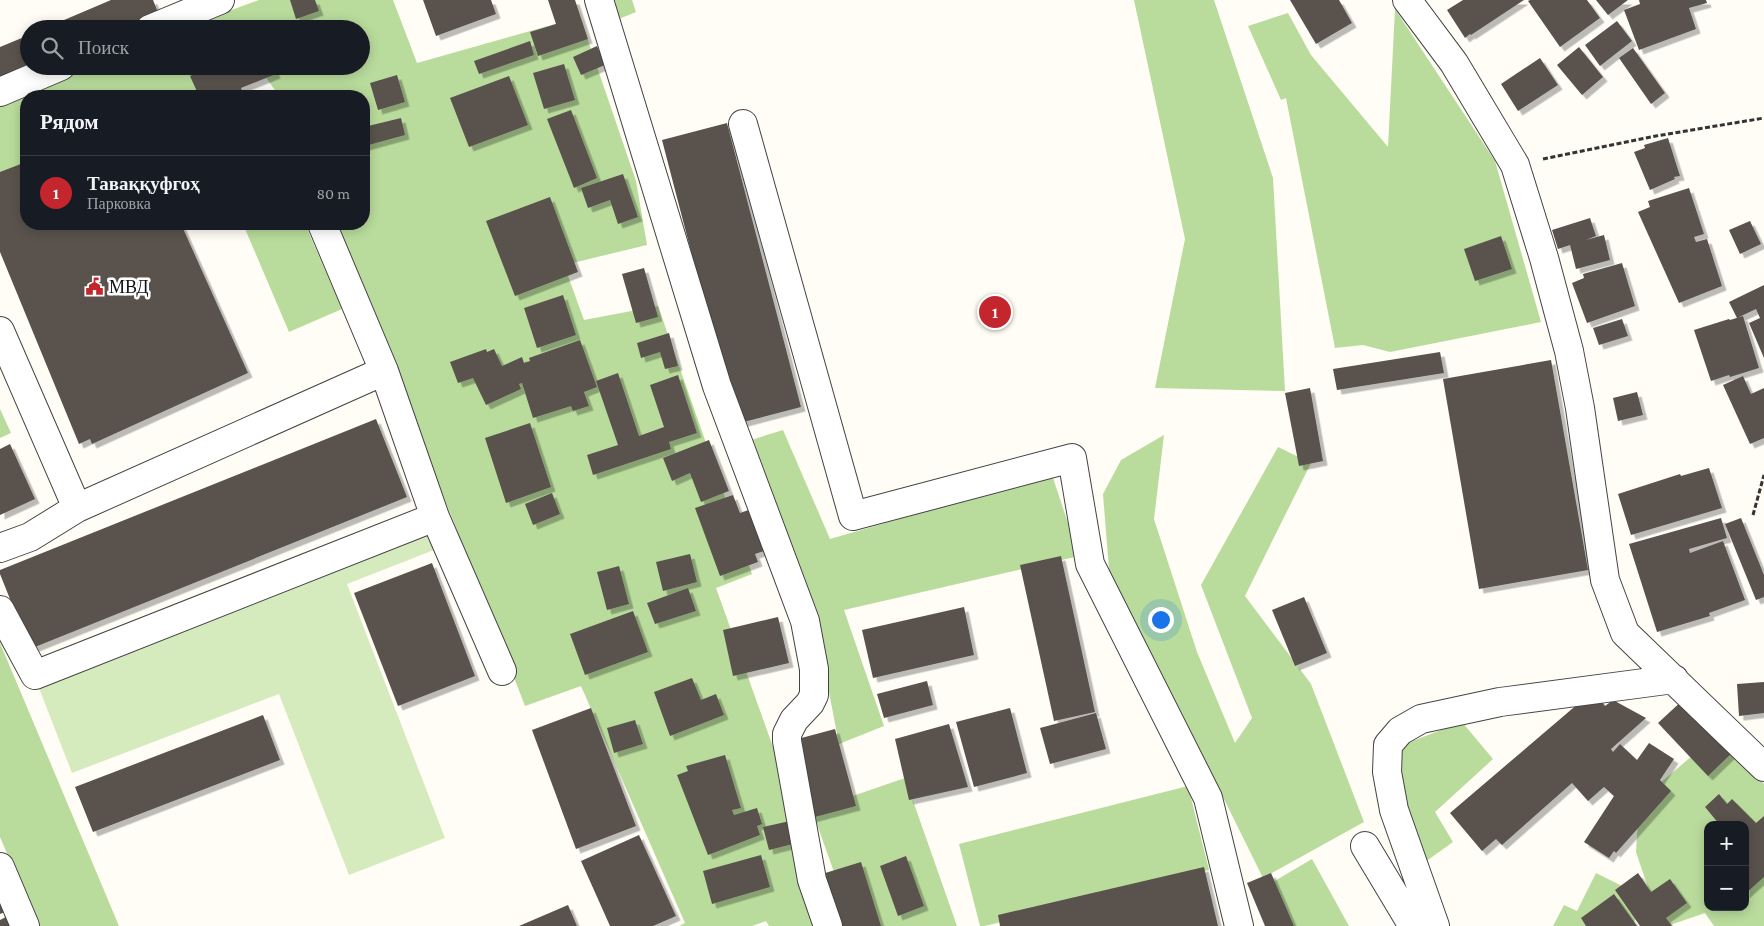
<!DOCTYPE html>
<html lang="ru">
<meta charset="utf-8">
<style>
:root{--surface:#171b24;--page:#20242c;--text:#f1f3f6;--muted:#9ea1a6;--line:#363941;--accent:#c4262e}
body{margin:0;font-family:"Crimson Pro",serif;background:var(--page);color:var(--text)}
.controls{position:absolute;right:15px;bottom:15px;display:grid;overflow:hidden;border-radius:10px;box-shadow:0 2px 12px #0003}
.controls button{width:45px;height:45px;display:grid;place-items:center;padding:0;border:0;border-bottom:1px solid var(--line);background:var(--surface);color:var(--text);font:25px sans-serif}
.you{position:absolute;left:1160px;top:619px;width:18px;height:18px;margin:-12px;border:4px solid #fff;border-radius:50%;background:#1a73e8;box-shadow:0 0 0 8px #1a73e833}
.badge{display:grid;place-items:center;width:32px;height:32px;border-radius:50%;background:var(--accent);color:#fff;font-size:16px;font-weight:700}
.pin{position:absolute;translate:-50% -50%;border:2px solid #fff;box-shadow:0 1px 5px #0006}
.list{margin:0;padding:0;list-style:none}
h2{display:flex;justify-content:space-between;align-items:center;height:65px;margin:0;padding:0 20px;font-size:21px}
h2 small{font-size:16px;font-weight:400;color:var(--muted)}
.list li{display:grid;grid-template-columns:32px 1fr auto;gap:15px;align-items:center;box-sizing:border-box;height:75px;padding:0 20px;border-top:1px solid var(--line)}
.list b{display:block;font-size:19px;white-space:nowrap}
.list p{margin:0;font-size:16px;white-space:nowrap;color:var(--muted)}
.list em{font-size:16px;font-style:normal;color:var(--muted)}
.icon{flex:none;width:28px;height:28px;fill:none;stroke:currentColor;stroke-width:2;stroke-linecap:round;stroke-linejoin:round}
.map{position:relative;flex:none;width:1764px;height:926px;overflow:hidden}
.search{position:absolute;background:var(--surface);box-shadow:0 2px 12px #0003;left:20px;top:20px;width:350px;height:55px;display:flex;align-items:center;gap:12px;box-sizing:border-box;padding:0 18px;border-radius:28px;color:var(--muted);font-size:19px}
.panel{position:absolute;background:var(--surface);box-shadow:0 2px 12px #0003;left:20px;top:90px;width:350px;height:140px;border-radius:20px}
.map>svg:first-child{display:block}
.green{fill:#d5ebbd}
.forest{fill:#b9dc9c;fill-rule:evenodd}
.building{fill:#5a524d;filter:url(#shadow)}
.lines{fill:none;stroke-linecap:round;stroke-linejoin:round}
.minor-casing{stroke:#444;stroke-width:30}
.path{stroke:#333;stroke-width:3;stroke-dasharray:5 2.5;stroke-linecap:butt}
.minor{stroke:#fff;stroke-width:28}
.labels{text-anchor:middle;dominant-baseline:central;stroke-width:5;stroke-linejoin:round;paint-order:stroke}
.poi-label{font-size:18px;fill:#111;stroke:#fff;text-anchor:start}
</style>
<div class="map">
<svg width="1764" height="926" viewBox="0 0 1764 926">
<defs>
<filter id="shadow"><feDropShadow dx="4.5" dy="4.5" stdDeviation="0" flood-color="#0004"/></filter>
</defs>
<rect width="100%" height="100%" fill="#fffdf5"/>
<path class="green" d="M427,532L434,550L347,584L445,838L349,875L279,694L72,773L37,683Z"/>
<path class="forest" d="M259,0H393L417,63L580,17L636,181L647,245L564,265L584,320L658,306L752,574L716,588L796,811L826,926H769L766,921L752,926H679L685,923L581,686L525,706L455,525L331,224H364V96H279L258,66H361V29H180Z
M609,0H632L636,12L614,21Z
M1134,0H1214L1273,178L1285,391L1155,388L1185,239Z
M1395,9L1495,161L1541,322L1390,352L1363,345L1335,348L1286,98L1281,100L1248,26L1288,13L1311,55L1388,147Z
M83,66H244L195,96H26V181L0,192V99Z
M243,224H305L342,309L289,332Z
M0,409L11,433L0,438Z
M783,430L830,539L1052,475L1079,556L844,610L884,726L839,744L817,630L748,441Z
M1164,435L1154,519L1197,652L1235,743L1252,718L1201,585L1278,447L1311,463L1245,596L1311,684L1364,822L1263,878L1220,791L1151,671L1109,569L1103,494L1121,460Z
M0,643L119,926H38L0,837Z
M1462,722L1493,759L1435,812L1453,842L1418,867L1392,777L1397,747Z
M1719,733L1764,784V926H1714L1705,913L1667,926H1661L1636,852L1639,801ZM1708,825H1745V907H1708Z
M905,778L957,926H853L812,810Z
M1188,786L1209,870L985,926H980L959,844Z
M1312,859L1349,926H1287L1266,886Z
M1596,873L1646,898L1632,926H1553L1564,905L1577,911Z"/>
<path class="building" d="M111,0H153L159,15L127,29H43Z
M290,0H315L319,11L296,19Z
M423,0H491L496,14L436,36Z
M548,0H575L588,39L538,56L530,32L556,24Z
M1290,0H1339L1352,23L1316,44Z
M1463,0H1524L1471,35L1470,34L1465,38L1447,10Z
M1530,0H1587L1600,18L1560,47L1528,1Z
M1596,0H1628L1608,15Z
M1639,0H1706L1707,3L1689,8L1696,29L1639,50L1624,10L1640,4Z
M1617,21L1632,41L1600,66L1585,45Z
M29,35V66L0,85V47Z
M530,41L534,55L479,74L474,61Z
M597,46L605,65L581,75L573,57Z
M1579,47L1603,77L1582,95L1557,65Z
M1633,48L1665,93L1651,104L1619,58Z
M1540,58L1558,85L1518,111L1501,84Z
M564,64L575,100L544,109L533,73Z
M212,66H273L276,74L241,88L244,96H199L190,76Z
M397,75L405,102L378,110L370,83Z
M509,76L528,125L469,147L450,98Z
M571,110L597,178L574,188L547,119Z
M401,118L405,135L365,146L364,127Z
M727,123L801,407L736,424L662,140Z
M1668,138L1680,176L1674,177L1675,179L1650,190L1634,152L1645,148L1644,145Z
M26,162V224H181L248,373L92,444L90,439L79,444L0,252V172Z
M623,174L638,217L618,224L610,200L588,208L581,188Z
M1689,188L1704,234L1694,237L1696,242L1707,239L1722,286L1679,303L1638,212L1650,207L1648,201Z
M550,197L578,272L515,296L486,221Z
M1590,218L1596,236L1586,240L1604,235L1610,260L1576,269L1570,245L1558,249L1552,230Z
M1750,221L1761,244L1740,254L1729,230Z
M1501,236L1512,269L1475,281L1464,249Z
M1622,263L1635,306L1587,323L1572,283L1584,278L1583,274Z
M644,268L658,317L636,323L622,274Z
M1764,285V358L1749,323L1760,318L1756,309L1737,318L1729,302Z
M563,295L576,335L537,348L524,308Z
M1743,316L1759,368L1730,377L1729,375L1711,381L1694,330L1729,319L1730,320Z
M1622,319L1628,336L1599,345L1593,328Z
M669,333L678,366L665,369L660,352L641,358L637,343Z
M580,340L597,387L584,392L589,406L573,411L571,406L533,418L522,383L519,384L521,389L486,405L473,378L458,383L450,362L486,349L487,352L494,349L502,366L522,357L524,363L530,361L529,358Z
M1440,352L1444,373L1337,390L1333,369Z
M1551,360L1588,570L1479,589L1443,379Z
M618,373L639,436L664,427L650,385L678,375L697,433L669,442L671,449L593,475L587,455L618,445L596,381Z
M1743,376L1751,394L1764,388V438L1750,444L1723,385Z
M1310,388L1323,461L1299,466L1285,393Z
M1637,392L1643,415L1618,421L1613,398Z
M376,419L407,497L30,649L0,574V570Z
M530,423L551,487L506,503L485,438Z
M709,440L729,491L701,502L690,473L672,481L663,458Z
M10,444L35,499L0,515V449Z
M1709,468L1722,508L1631,535L1618,494L1680,474L1681,476Z
M552,493L560,514L533,525L525,504Z
M733,495L740,513L754,508L767,550L755,554L758,562L720,576L695,508Z
M1721,518L1727,538L1689,549L1690,553L1723,541L1745,600L1709,613L1710,616L1657,632L1629,544Z
M1741,518L1764,575V597L1756,600L1725,524Z
M690,554L697,582L663,591L656,562Z
M1061,556L1095,712L1054,721L1020,565Z
M432,563L475,676L398,706L354,593Z
M619,566L629,604L607,610L597,572Z
M688,588L696,611L655,624L647,603Z
M1304,597L1327,653L1295,666L1272,610Z
M964,607L974,655L873,678L862,630Z
M633,611L648,652L585,675L570,634Z
M778,617L789,663L733,676L723,630Z
M692,678L701,700L716,694L724,715L670,736L654,692Z
M927,681L933,705L884,718L877,694Z
M1764,682V713L1739,716L1737,684Z
M1593,691L1605,706L1613,700L1646,718L1611,749L1613,752L1620,744L1637,760L1649,743L1674,759L1660,780L1671,791L1616,853L1614,851L1609,858L1584,842L1614,796L1604,787L1588,801L1572,783L1502,845L1496,839L1482,851L1450,813Z
M1685,698L1734,751L1708,776L1658,723Z
M591,708L636,826L576,849L532,730Z
M1010,708L1027,773L974,787L956,722Z
M1096,713L1106,749L1050,764L1040,728Z
M263,715L280,760L93,832L75,787Z
M635,720L643,744L614,753L607,728Z
M949,724L968,787L909,800L895,739Z
M835,729L856,806L800,821L805,841L769,850L763,827L799,819L779,744Z
M725,755L741,808L732,810L734,815L757,808L762,824L757,826L760,835L708,855L677,775L688,771L686,766Z
M1719,794L1727,804L1732,799L1756,823L1764,816V877L1745,894V857L1747,855L1745,853V825H1720L1705,807Z
M639,835L676,916L653,926H610L581,861Z
M761,855L770,887L712,904L703,871Z
M906,856L924,906L898,916L880,866Z
M861,862L881,926H838L822,874Z
M1204,867L1218,926H1000L998,915Z
M1271,873L1294,926H1265L1247,883Z
M1638,873L1651,892L1670,879L1687,903L1666,918L1672,926H1640L1615,890Z
M1614,894L1637,926H1586L1581,918Z
M0,902L5,912L0,914Z
M568,905L577,926H519Z
M8,916L13,926H0V920Z"/>
<g class="lines">
<defs>
<path id="minor" d="M599,0L717,386L805,621L814,669V695L810,703L794,720L787,734V741L812,880L828,926
M1407,0L1454,63L1515,165L1544,258L1569,351L1580,408L1605,580L1625,633L1764,767
M150,29L220,0
M0,92L61,66
M743,124L853,516L1072,458L1090,564L1208,798L1239,926
M322,224L384,371
M0,331L77,508
M0,548L30,537L77,508L384,371L435,517
M0,610L35,675L435,517L502,671
M1365,846L1413,926
M0,867L25,926
M1435,926L1394,810L1387,772L1388,745L1400,731L1421,719L1500,702L1674,679"/>
</defs>
<use href="#minor" class="minor-casing"/>
<path class="path" d="M1543,159L1656,136L1764,118
M1753,515L1764,475"/>
<use href="#minor" class="minor"/>
</g>
<defs>
<symbol id="civic-bare" viewBox="-9 -9 18 18"><path d="M-.6-6.5H3V-4.5H.6V-3L4-1V1h2V6H-6V1h2V-1L-.6-3ZM-1.2 2.5V6h2.4V2.5Z" fill="#c4262e" stroke="#fff" stroke-width="2.5" paint-order="stroke"/></symbol>
</defs>
<g fill-rule="evenodd">
<use href="#civic-bare" x="82" y="274" width="25" height="25"/>
</g>
<g class="labels">
<g class="poi-label">
<text x="109" y="287">МВД</text>
</g>
</g>
</svg>
<div class="controls">
<button>+</button>
<button>−</button>
</div>
<div class="you"></div>
<div class="pin badge" style="left:995px;top:312px">1</div>
<div class="search"><svg class="icon" aria-label="search" viewBox="0 0 24 24"><circle cx="10" cy="10" r="6"/><path d="M15 15l6 6"/></svg>Поиск</div>
<section class="panel">
<h2>Рядом<small></small></h2>
<ul class="list">
<li><span class="badge">1</span><div><b>Таваққуфгоҳ</b><p>Парковка</p></div><em>80 m</em></li>
</ul>
</section>
</div>
